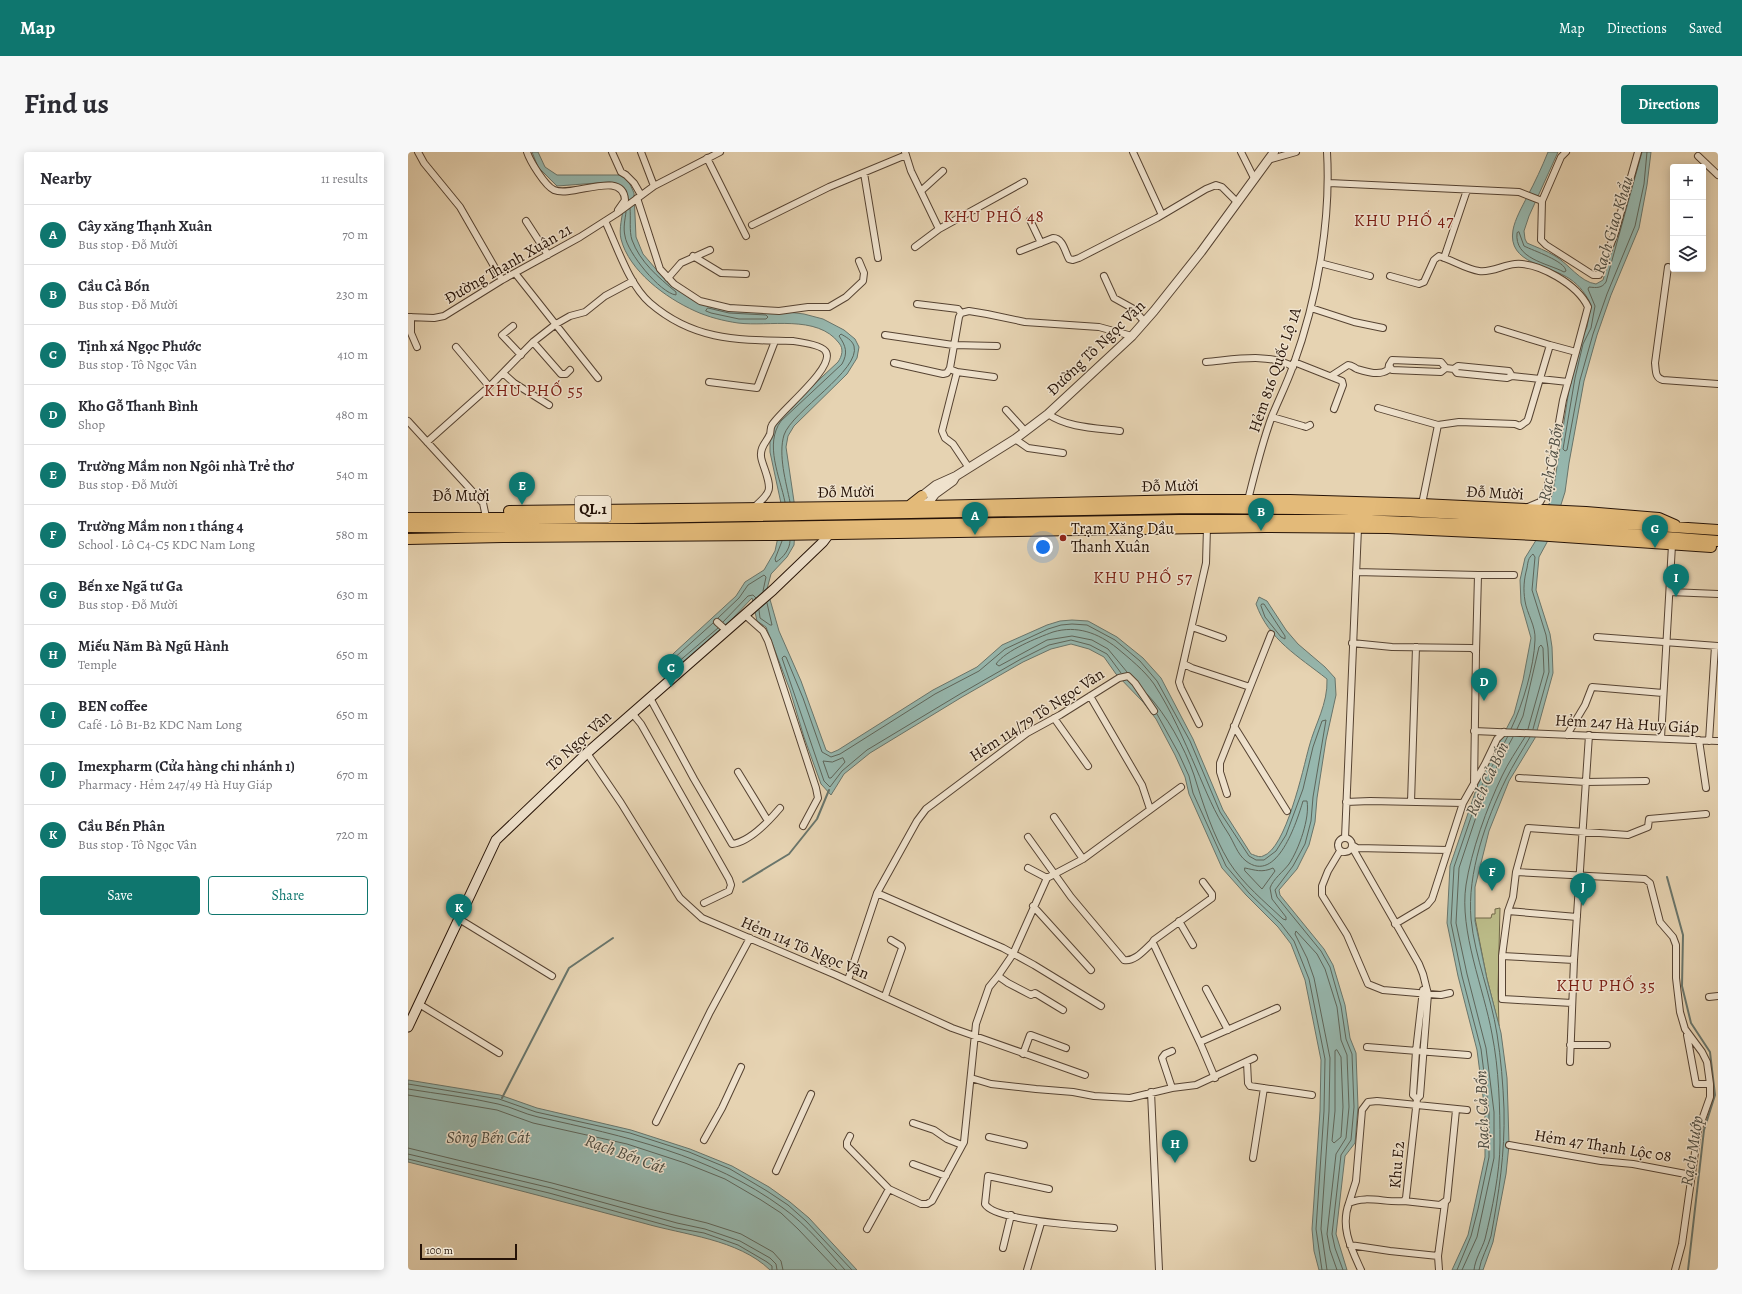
<!DOCTYPE html>
<meta charset="utf-8">
<style>
:root{--surface:#fff;--page:#f7f7f7;--text:#2b2b33;--muted:#7c7c81;--line:#e1e1e2;--accent:#0f766e}
body{margin:0;font-family:Alegreya,serif;background:var(--page);color:var(--text)}
.controls{position:absolute;right:12px;top:12px;display:grid;overflow:hidden;border-radius:4px;box-shadow:0 2px 10px #0003}
.controls button{width:36px;height:36px;display:grid;place-items:center;padding:0;border:0;border-bottom:1px solid var(--line);background:var(--surface);color:var(--text);font:20px sans-serif}
.scale{position:absolute;left:12px;bottom:10px;width:97px;box-sizing:border-box;padding-left:4px;border:2px solid #261307;border-top:0;font-size:11px;line-height:14px;white-space:nowrap;color:#261307;-webkit-text-stroke:3px #efe2cd;paint-order:stroke}
.you{position:absolute;left:635px;top:395px;width:14px;height:14px;margin:-10px;border:3px solid #fff;border-radius:50%;background:#1a73e8;box-shadow:0 0 0 6px #1a73e833}
.badge{display:grid;place-items:center;width:26px;height:26px;border-radius:50%;background:var(--accent);color:#fff;font-size:13px;font-weight:700}
.pin{position:absolute;translate:-50% -33px;filter:drop-shadow(0 1px 2px #0008)}
.pin::after{content:'';position:absolute;top:21px;width:14px;height:12px;background:inherit;clip-path:polygon(0 0,100% 0,50% 100%)}
.list{margin:0;padding:0;list-style:none}
h2{display:flex;justify-content:space-between;align-items:center;height:52px;margin:0;padding:0 16px;font-size:17px}
h2 small{font-size:13px;font-weight:400;color:var(--muted)}
.list li{display:grid;grid-template-columns:26px 1fr auto;gap:12px;align-items:center;box-sizing:border-box;height:60px;padding:0 16px;border-top:1px solid var(--line)}
.list b{display:block;font-size:15px;white-space:nowrap}
.list p{margin:0;font-size:13px;white-space:nowrap;color:var(--muted)}
.list em{font-size:13px;font-style:normal;color:var(--muted)}
.actions{display:flex;gap:8px;padding:12px 16px}
.actions a{flex:1;padding:9px 0;border:1px solid var(--accent);border-radius:4px;text-align:center;font-size:14px;color:var(--accent)}
.actions .main{background:var(--accent);color:#fff}
.icon{flex:none;width:22px;height:22px;fill:none;stroke:currentColor;stroke-width:2;stroke-linecap:round;stroke-linejoin:round}
.map{position:relative;flex:none;width:1310px;height:1118px;overflow:hidden;border-radius:4px}
header{display:flex;align-items:center;gap:24px;box-sizing:border-box;height:56px;padding:0 20px;background:var(--accent);color:#fff}
header strong{font-size:19px}
nav{display:flex;gap:22px;margin-inline-start:auto;font-size:14px}
.intro{display:flex;align-items:center;justify-content:space-between;box-sizing:border-box;height:96px;padding:0 24px}
h1{margin:0;font-size:28px}
.button{padding:10px 18px;border-radius:4px;background:var(--accent);color:#fff;font-size:14px;font-weight:700}
main{display:flex;gap:24px;padding:0 24px}
aside{flex:1;background:var(--surface);border-radius:4px;box-shadow:0 2px 10px #0003}
.map>svg:first-child{display:block}
.green{fill:#bb8;stroke:#706748}
.water{fill:#96b7ae;stroke:#69756b}
.lines{fill:none;stroke-linecap:round;stroke-linejoin:round}
.shore{stroke:#5e655a;stroke-width:1}
.stream{stroke:#69756b;stroke-width:2}
.minor-casing{stroke:#564332;stroke-width:8}
.tertiary-casing{stroke:#564332;stroke-width:10}
.secondary-casing{stroke:#261307;stroke-width:11}
.trunk-casing{stroke:#261307;stroke-width:12}
.minor{stroke:#efe2cd;stroke-width:6}
.tertiary{stroke:#efe2cd;stroke-width:8}
.secondary{stroke:#efe2cd;stroke-width:9}
.trunk{stroke:#e3ba79;stroke-width:10}
.poi-dot{fill:#8f2418;stroke:#efe2cd;stroke-width:1.5}
.labels{text-anchor:middle;dominant-baseline:central;stroke-width:3;stroke-linejoin:round;paint-order:stroke}
.shield{fill:#efe2cd;stroke:#625142;stroke-width:1}
.shield-label{font-size:15px;font-weight:bold;fill:#261307}
.street-label{font-size:16px;fill:#261307;stroke:#efe2cd}
.poi-label{font-size:16px;fill:#261307;stroke:#efe2cd;text-anchor:start}
.neighbourhood-label{font-size:17px;letter-spacing:1px;fill:#7a1f14;stroke:#efe2cd}
.water-label{font-size:17px;font-style:italic;fill:#4d4c41;stroke:#efe2cd}
</style>
<header>
<strong>Map</strong>
<nav><a>Map</a><a>Directions</a><a>Saved</a></nav>
</header>
<div class="intro"><h1>Find us</h1><a class="button">Directions</a></div>
<main>
<aside>
<h2>Nearby<small>11 results</small></h2>
<ul class="list">
<li><span class="badge">A</span><div><b>Cây xăng Thạnh Xuân</b><p>Bus stop · Đỗ Mười</p></div><em>70 m</em></li>
<li><span class="badge">B</span><div><b>Cầu Cả Bốn</b><p>Bus stop · Đỗ Mười</p></div><em>230 m</em></li>
<li><span class="badge">C</span><div><b>Tịnh xá Ngọc Phước</b><p>Bus stop · Tô Ngọc Vân</p></div><em>410 m</em></li>
<li><span class="badge">D</span><div><b>Kho Gỗ Thanh Bình</b><p>Shop</p></div><em>480 m</em></li>
<li><span class="badge">E</span><div><b>Trường Mầm non Ngôi nhà Trẻ thơ</b><p>Bus stop · Đỗ Mười</p></div><em>540 m</em></li>
<li><span class="badge">F</span><div><b>Trường Mầm non 1 tháng 4</b><p>School · Lô C4-C5 KDC Nam Long</p></div><em>580 m</em></li>
<li><span class="badge">G</span><div><b>Bến xe Ngã tư Ga</b><p>Bus stop · Đỗ Mười</p></div><em>630 m</em></li>
<li><span class="badge">H</span><div><b>Miếu Năm Bà Ngũ Hành</b><p>Temple</p></div><em>650 m</em></li>
<li><span class="badge">I</span><div><b>BEN coffee</b><p>Café · Lô B1-B2 KDC Nam Long</p></div><em>650 m</em></li>
<li><span class="badge">J</span><div><b>Imexpharm (Cửa hàng chi nhánh 1)</b><p>Pharmacy · Hẻm 247/49 Hà Huy Giáp</p></div><em>670 m</em></li>
<li><span class="badge">K</span><div><b>Cầu Bến Phân</b><p>Bus stop · Tô Ngọc Vân</p></div><em>720 m</em></li>
</ul>
<div class="actions"><a class="main">Save</a><a>Share</a></div>
</aside>
<div class="map">
<svg width="1310" height="1118" viewBox="0 0 1310 1118">
<rect width="100%" height="100%" fill="#e6d3b2"/>
<filter id="stains"><feTurbulence type="fractalNoise" baseFrequency=".005" numOctaves="4"/><feColorMatrix values="0 0 0 0 .2 0 0 0 0 .09 0 0 0 0 .02 0 0 0 .5 -.17"/></filter>
<radialGradient id="worn" r=".72"><stop offset=".6" stop-color="#630" stop-opacity="0"/><stop offset="1" stop-color="#630" stop-opacity=".3"/></radialGradient>
<path class="green" d="M1092,756L1090,839L1091,874L1079,827L1067,766H1083L1084,762H1087V757Z"/>
<path class="water" d="M124,0H130L137,15L149,23H212L220,28L226,41L228,85L235,102L253,123L275,140L292,149L396,162L415,167L436,178L447,187L451,195L449,206L439,222L386,274L380,284L378,295L388,363L386,393L379,405L363,422L359,437L371,479L393,529L418,598L423,601L430,598L525,538L569,515L594,493L639,473L652,469L664,468L680,469L709,485L735,506L753,526L785,587L815,658L843,702C847,703 851,706 855,704C878,697 895,617 901,595C907,572 920,552 919,527C890,504 861,488 848,452L851,445L859,449L878,478L890,492L917,515L927,526L928,543L918,588L909,646L907,670L901,693L889,717L871,738L872,743L916,797L925,813L937,853L942,886L948,901L950,955L947,991L937,1004L928,1082L939,1118H911L906,1099L904,1077L912,959L913,908L897,828L883,792L870,775L838,743L814,716L781,642L777,625L767,603L748,567L735,550L708,522L696,505L681,497L663,492L643,497L615,510L554,545L462,601L436,622L423,643L413,632L396,585L382,538L358,475L349,469L344,446L307,485L279,509L262,520L256,519C254,511 261,506 266,501L328,444L337,430L356,418L367,399L373,371L374,356L362,300V284L369,267L430,210C434,204 436,197 431,191C409,162 361,175 330,171C316,169 300,165 287,159C258,146 221,119 213,87C208,67 229,35 202,30L149,34L130,15Z
M1140,0H1150L1121,64L1116,79L1117,87L1119,91C1128,95 1139,99 1147,104C1161,112 1172,130 1188,132L1195,128L1231,0H1243L1239,33L1231,76L1203,143L1189,183L1176,229L1161,311L1157,340L1144,381L1131,405L1128,438L1142,482L1144,495L1145,521L1127,586L1101,629L1081,679L1067,735V769L1079,827L1093,881L1099,926L1100,956L1101,993L1098,1022L1085,1090L1075,1118H1044L1060,1083L1066,1056L1077,1005V960L1069,898L1050,824L1039,771L1042,714L1070,632L1106,562L1115,528L1123,486L1113,451L1112,428L1117,406L1130,385L1145,340L1163,225L1172,191L1179,175L1183,153C1178,142 1172,134 1162,127C1142,113 1099,112 1105,78C1107,67 1114,55 1119,45C1127,30 1134,15 1140,0Z
M0,928L92,943L129,956L223,978L282,997L324,1014L361,1035L382,1050L401,1066L449,1118H362C330,1087 276,1083 235,1071C157,1050 79,1030 0,1010Z"/>
<g class="lines">
<path class="shore" d="M1234,0L1198,130C1194,136 1189,136 1181,135L1180,137L1187,154L1183,176L1175,192L1167,226L1155,297L1157,299L1159,298L1172,228L1185,182L1199,142L1227,74L1236,32L1239,0
M218,60C217,68 215,76 217,84C219,100 252,141 268,143V140C250,125 232,110 224,88C221,79 223,66 222,56
M1111,80L1116,94C1126,99 1157,109 1158,119L1156,120C1139,111 1106,107 1109,81Z
M300,156L321,161L358,163L360,165L358,167H331L303,161L298,159Z
M377,350C372,325 356,292 373,269L434,212C440,201 438,194 431,184L433,182C438,185 444,188 446,194C453,218 384,259 376,283C370,303 378,330 382,350
M374,389L367,407L368,410C375,406 382,397 382,389
M854,452H856L877,484V487L873,485L857,465L853,454Z
M351,458L352,466L362,473H364L359,451
M310,466L331,446L340,433L356,423L358,425L355,439
M315,470L340,444L345,443L348,446
M263,509L305,471
M269,511L310,476
M719,520L700,497L684,488L664,484L639,488L591,514L588,512C598,498 629,486 645,480C669,473 690,481 709,496C722,507 736,518 746,532C763,558 776,588 788,616C798,639 806,660 820,681C826,690 829,702 838,709C869,733 889,669 895,649H899C902,666 891,697 881,712C875,720 865,727 862,736L864,747L878,765V768L875,767C857,750 835,732 821,710C805,683 795,652 786,623C777,596 758,562 739,542
M713,521L699,502L682,493L663,488L641,493L613,507L552,542L459,598L434,619L422,635L416,629L374,506L376,504L378,505L395,546L414,600L423,605L432,602L527,542L571,519L597,497L640,477L653,473L664,472L679,473L707,488L732,509L749,529L782,589L812,660L841,704L848,708H856L868,699L878,683L895,637L905,595L914,569L918,568L905,645L903,669L897,692L885,714L867,738L869,745L913,799L922,815L933,854L938,887L944,902L946,955L943,988L933,1003L924,1082L927,1096L935,1118
M749,562L771,602L781,624L785,641L818,714L841,741L873,772L886,789L901,827L917,907L916,959L908,1077L914,1118
M1103,577C1115,552 1126,515 1127,488C1128,474 1119,462 1117,449C1115,437 1116,427 1119,416C1120,410 1120,406 1125,402L1127,405L1124,438L1138,483L1140,496L1141,520L1125,577
M1109,577L1115,564L1131,495L1133,493L1135,496L1136,520L1120,577
M435,606L437,610L423,626H421L415,609L424,610Z
M837,716C847,718 854,721 865,716L867,719L854,737L837,719Z
M929,898L933,905L935,955L933,985L926,991L924,989L927,959V899Z
M0,932L91,947L128,960L222,981L281,1000L322,1017L359,1039L380,1053L398,1069L444,1118
M0,937C30,942 60,945 90,952C104,955 116,962 130,965C216,984 303,1003 375,1056C399,1073 418,1097 437,1118
M0,943L89,958L125,971L219,992L277,1011L317,1027L353,1048L373,1061L390,1077L429,1118
M0,996L144,1031L241,1057L299,1071L333,1082L365,1100L373,1109L375,1118
M0,1002L143,1036L269,1071L297,1077L332,1089L362,1106L368,1112L369,1118
M0,1007L141,1041L268,1076L296,1081L330,1093L359,1110L364,1114V1118
M919,1118L913,1077L921,959L922,906L906,826L899,806L887,782L888,779L909,802L917,817L929,855L933,888L939,903L941,955L938,986L928,1002L919,1082L922,1098L929,1118
M1049,1118L1063,1084L1070,1057L1081,1005V960L1073,897L1054,824L1043,771L1046,715L1074,633L1100,584
M1054,1118L1069,1085L1086,1006V960L1078,896L1059,822L1048,771L1051,716L1078,635L1105,585
M1066,1118C1067,1107 1074,1097 1077,1087C1084,1058 1092,1020 1092,991C1092,955 1091,917 1084,882C1076,837 1051,779 1058,733C1063,700 1079,655 1094,624C1100,611 1109,598 1117,585
M1071,1118C1073,1106 1080,1095 1083,1084C1091,1040 1097,1002 1096,957C1095,932 1093,907 1089,882C1083,843 1067,806 1063,767C1059,721 1078,668 1098,627C1105,613 1114,599 1122,585"/>
<path class="stream" d="M1259,725L1275,783L1274,834L1283,871L1302,900L1307,943L1296,978L1280,1118
M335,730L381,702L409,667L421,638
M94,946L161,816L205,786"/>
<defs>
<path id="minor" d="M10,0L16,11L52,55L94,128
M119,0C122,9 137,34 146,38C165,46 215,17 217,48L210,58
M204,0L213,20L218,23L226,31L233,43
M233,0L246,34
M497,0L503,19L531,77L507,95
M725,0L754,63
M833,0L846,26
M1158,0L1153,5L1134,49L1133,88L1138,93L1185,123H1191L1207,81L1230,0
M1290,4L1310,23
M299,6L338,84
M860,8L888,0
M456,21L470,106
M921,31L1111,40L1134,49
M513,39L535,19
M229,46L252,117L266,132L292,149L321,156L371,159L400,155H421L438,145L455,129L456,121L451,109
M622,68L633,91
M118,69L140,103
M197,69C209,94 221,133 242,151C286,189 330,188 385,189C392,190 415,193 418,200C427,216 372,259 364,273C362,276 363,279 362,282C359,290 352,294 353,304C353,307 355,312 356,315C364,338 364,340 345,356
M344,73L421,35L498,3
M531,77L616,30
M612,99L645,86C655,86 657,100 661,107L665,108L671,106L749,66L798,37L808,33L814,35L829,50
M285,104L313,121L338,122
M1036,106L1059,38
M912,111L962,124
M1260,115L1247,211C1248,219 1247,226 1255,228L1310,232
M107,121L190,226
M696,124L706,146L724,156L737,170
M260,126L273,111L302,98
M509,152L550,157L553,161
M903,156L946,170L975,176
M0,165L26,166L36,164L94,128L172,85L208,62L246,34L312,0
M3,165V181L9,195
M105,174L94,183L113,203
M1090,177L1142,193
M477,183L545,193L589,194
M125,190L153,222H158L162,218
M48,195L80,233H83L125,190L148,172L162,164L177,160L197,144L225,129
M798,210C824,208 862,200 885,215
M886,210L934,229L935,233L926,257
M486,211L535,222L539,221L542,216
M1038,216L1033,220L984,218L981,213L984,208L1033,210L1038,216L1046,217
M549,220L534,279L537,286L545,292L561,316
M95,221L106,231L141,253
M923,224L940,213C944,213 945,215 949,217C959,220 971,224 980,218L981,213
M1104,224L1101,219L1050,214L1046,217L1049,221L1099,226L1104,224L1160,230
M586,225L549,220L544,218L542,216L551,165L553,161L561,159L579,162L617,170L691,175L724,184
M301,230L349,236L367,189
M970,256L1030,273L1051,270L1107,272L1112,274L1119,269L1120,267L1142,193L1168,200L1180,155C1170,133 1131,110 1107,112C1095,113 1083,121 1071,119C1058,117 1044,108 1031,104L1026,108L1016,130L1011,132L982,124
M598,258L617,279
M640,262C660,276 688,276 712,279
M864,265L895,274L898,275L902,273
M0,269L75,351L78,365
M607,287L620,296L655,301
M19,290L83,233
M840,348C847,320 854,291 864,264C871,247 879,231 885,214C909,148 923,70 919,0
M1014,352L1030,273
M1120,355L1132,350L1139,338L1155,248L1168,200
M948,420L1070,423L1068,500
M1070,423H1106
M1262,440L1310,442
M337,463L355,479L360,489L408,636L410,646L395,674
M309,470L319,479
M784,475L815,486
M1189,485L1310,494
M944,491L984,495L1064,496L1068,500L1066,634
M776,512L784,516L842,535
M264,513L272,519
M682,544L734,633L742,657
M242,546L286,627L324,692C341,690 361,669 372,656
M224,561L233,572L321,727L323,733L321,739L296,751
M646,566L680,614
M791,572L773,536L771,530L798,411L799,375
M826,574L879,659
M1066,579L1310,589
M1159,583L1177,553L1184,535L1255,541
M1253,586L1264,393
M1291,588L1298,636
M1301,589L1307,494
M179,601L213,651L272,746L294,766L428,823L544,876L677,923
M330,620L360,669
M1111,626L1178,630L1238,629
M819,642L812,620V611L863,482
M938,650L962,649L1055,651
M1003,650L1008,495
M646,665L675,707
M620,685L663,745L716,808C727,810 737,797 744,791L746,793L793,893L807,926
M937,686L950,376
M930 693a7 7 0 1 1 14 0a7 7 0 1 1-14 0Z
M944,693L949,696L1040,698
M944,695L1011,812L1015,822L1020,842L1012,944L1009,947L998,1046L996,1049C979,1051 957,1043 941,1051C932,1075 943,1096 953,1118
M932,699L920,719L914,734V743L939,783L960,832L975,838L1033,843L1042,841
M620,716L639,726
M1108,720L1237,727L1242,731L1252,770L1265,785L1268,793V826L1272,860L1277,877L1294,900L1299,910L1302,932V945L1290,979L1274,1092L1267,1118
M469,741L595,796L626,813L693,854
M625,754L683,818
M1100,759L1169,765
M51,767L144,824
M771,769L785,793
M987,772L1019,753L1024,747L1055,651L1077,612L1089,587L1096,580
M744,791L746,788L804,746V742L795,730
M1094,804L1166,808
M440,828L469,741L509,669L518,657L619,581L652,563L711,526L720,524L727,531L746,559
M798,837L820,878
M477,844L494,796L493,794L483,788
M1301,845L1310,844
M1164,851L1094,847V804L1100,759L1105,745L1108,720L1120,676L1220,683L1240,675L1241,667L1298,662
M11,852L91,901
M655,858L627,841L623,843L600,831L590,824L605,802L639,726L675,707L773,635
M1279,883L1288,932H1302
M792,890L869,856
M1162,893H1199
M959,895L1060,903
M615,902L622,883H623L658,896
M839,910L840,931L842,934L904,943
M1162,910L1166,808L1181,583
M563,926L583,932L628,937L665,940L686,944L722,946L764,936L788,933L846,906
M764,936L754,906L757,902L764,899
M743,940L751,1118
M1009,947L1005,943L1008,899L1015,838
M248,970L302,860L342,786
M505,971L526,978L539,987L554,993
M442,984L439,990V994L481,1037
M581,985L616,993
M296,988L314,956L333,915
M1101,993L1193,1009L1225,1012L1283,1023
M845,1006L856,936
M505,1012L538,1024
M368,1019L403,942
M641,1037L580,1024L577,1052C587,1070 684,1074 706,1076
M996,1049L1032,1053L1039,1048L1048,958
M941,1051L948,1029L954,958L960,950L969,949L1059,958
M459,1077L481,1037L513,1052H519L524,1049L556,990L568,872L581,835L590,824
M942,1093L982,1099L1030,1104
M595,1096L603,1063
M619,1118L633,1071
M1031,1118L1030,1104L1037,1051"/>
<path id="tertiary" d="M548,324L545,329L527,342L518,354L515,352L514,344L528,333L548,324L607,287L640,262L724,184L746,159L793,100L866,0"/>
<path id="secondary" d="M0,875L88,688L179,601L365,438L415,390L421,382L423,377"/>
<path id="trunk" d="M500,355L514,344
M101,359L518,354L780,348H882L1014,352L1178,360L1251,366L1267,373
M0,366H224L785,356L890,357L994,359L1130,366L1310,378
M0,375L236,377L771,368H950L1128,375L1310,389
M0,387L95,385L369,383L857,375L980,376L1127,383L1303,395"/>
</defs>
<use href="#minor" class="minor-casing"/>
<use href="#tertiary" class="tertiary-casing"/>
<use href="#secondary" class="secondary-casing"/>
<use href="#trunk" class="trunk-casing"/>
<use href="#minor" class="minor"/>
<use href="#tertiary" class="tertiary"/>
<use href="#secondary" class="secondary"/>
<use href="#trunk" class="trunk"/>
</g>
<circle class="poi-dot" cx="655" cy="386" r="4"/>
<g class="labels">
<rect class="shield" x="167" y="344" width="36" height="26" rx="3"/>
<g class="shield-label">
<text x="185" y="357">QL.1</text>
</g>
<g class="street-label">
<text transform="translate(100 112) rotate(-30)">Đường Thạnh Xuân 21</text>
<text transform="translate(688 196) rotate(-44)">Đường Tô Ngọc Vân</text>
<text transform="translate(867 218) rotate(-71)">Hẻm 816 Quốc Lộ 1A</text>
<text transform="translate(762 334) rotate(-1)">Đỗ Mười</text>
<text transform="translate(438 340) rotate(-1)">Đỗ Mười</text>
<text transform="translate(1087 341) rotate(3)">Đỗ Mười</text>
<text x="53" y="344">Đỗ Mười</text>
<text transform="translate(629 563) rotate(-33)">Hẻm 114/79 Tô Ngọc Vân</text>
<text transform="translate(1219 572) rotate(3)">Hẻm 247 Hà Huy Giáp</text>
<text transform="translate(171 589) rotate(-42)">Tô Ngọc Vân</text>
<text transform="translate(397 796) rotate(23)">Hẻm 114 Tô Ngọc Vân</text>
<text transform="translate(1195 994) rotate(9)">Hẻm 47 Thạnh Lộc 08</text>
<text transform="translate(989 1013) rotate(-85)">Khu E2</text>
</g>
<g class="poi-label">
<text x="663" y="377">Trạm Xăng Dầu<tspan x="663" dy="18">Thanh Xuân</tspan></text>
</g>
<g class="neighbourhood-label">
<text x="586" y="64">KHU PHỐ 48</text>
<text x="996" y="68">KHU PHỐ 47</text>
<text x="126" y="238">KHU PHỐ 55</text>
<text x="735" y="425">KHU PHỐ 57</text>
<text x="1198" y="833">KHU PHỐ 35</text>
</g>
<g class="water-label">
<text transform="translate(1205 73) rotate(-73)">Rạch Giao Khẩu</text>
<text transform="translate(1143 310) rotate(-80)">Rạch Cả Bốn</text>
<text transform="translate(1079 627) rotate(-65)">Rạch Cả Bốn</text>
<text transform="translate(1074 958) rotate(-92)">Rạch Cả Bốn</text>
<text x="80" y="985">Sông Bến Cát</text>
<text transform="translate(1284 999) rotate(-81)">Rạch Mướp</text>
<text transform="translate(217 1002) rotate(20)">Rạch Bến Cát</text>
</g>
</g>
<rect width="100%" height="100%" filter="url(#stains)"/>
<rect width="100%" height="100%" fill="url(#worn)"/>
</svg>
<div class="controls">
<button>+</button>
<button>−</button>
<button><svg class="icon" aria-label="layers" viewBox="0 0 24 24"><path d="M12 4l9 5-9 5-9-5zM3 14l9 5 9-5"/></svg></button>
</div>
<div class="scale">100 m</div>
<div class="you"></div>
<div class="pin badge" style="left:567px;top:383px">A</div>
<div class="pin badge" style="left:853px;top:379px">B</div>
<div class="pin badge" style="left:263px;top:535px">C</div>
<div class="pin badge" style="left:1076px;top:549px">D</div>
<div class="pin badge" style="left:114px;top:353px">E</div>
<div class="pin badge" style="left:1084px;top:739px">F</div>
<div class="pin badge" style="left:1247px;top:396px">G</div>
<div class="pin badge" style="left:767px;top:1011px">H</div>
<div class="pin badge" style="left:1268px;top:445px">I</div>
<div class="pin badge" style="left:1175px;top:754px">J</div>
<div class="pin badge" style="left:51px;top:775px">K</div>
</div>
</main>
